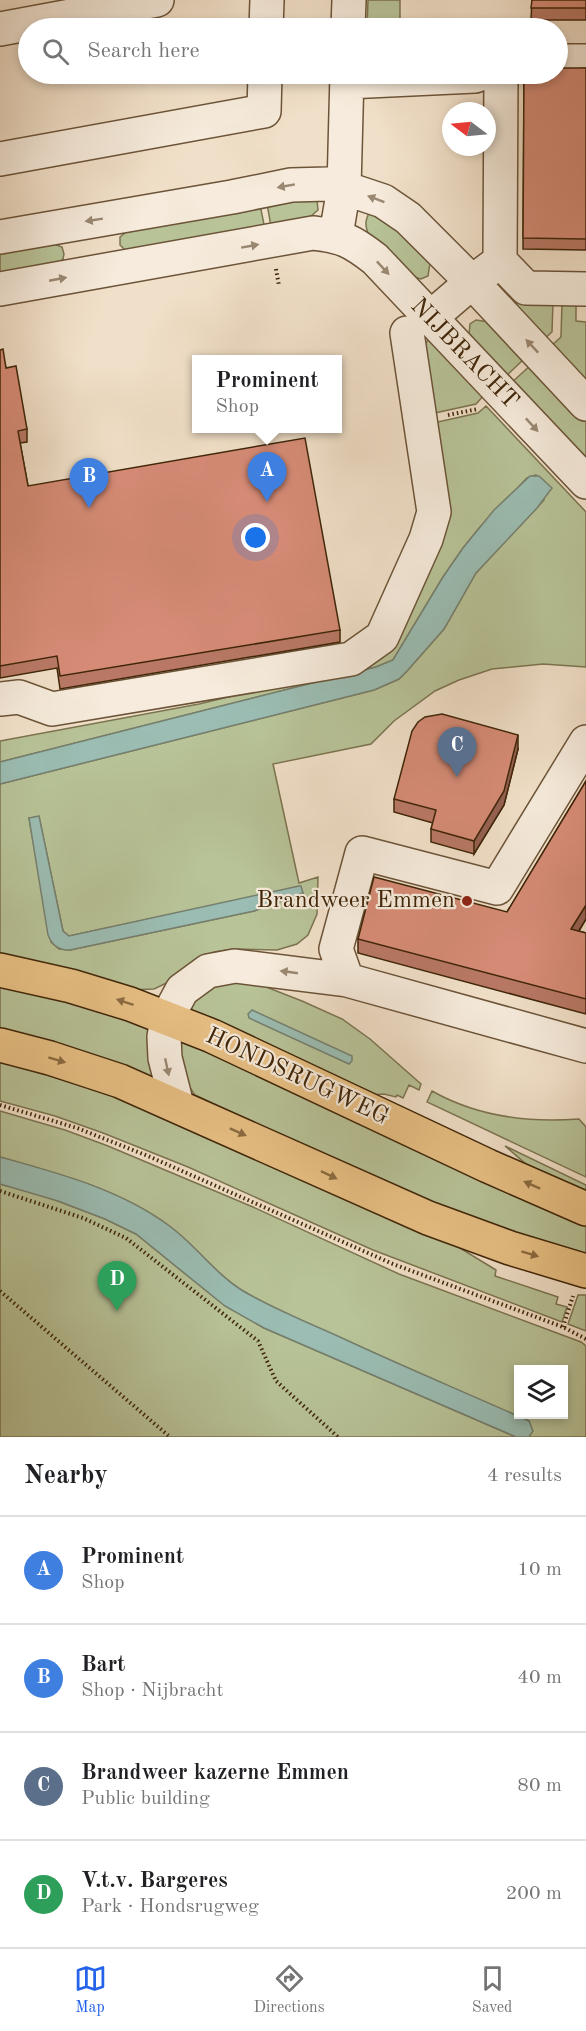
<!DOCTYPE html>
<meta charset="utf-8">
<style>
:root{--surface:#fff;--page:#f2f2f2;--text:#202124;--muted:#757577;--line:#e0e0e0;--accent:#2563eb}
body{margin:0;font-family:"Old Standard TT",serif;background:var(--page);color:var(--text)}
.controls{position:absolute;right:18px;bottom:18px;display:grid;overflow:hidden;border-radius:0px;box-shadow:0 3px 9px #0003}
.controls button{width:54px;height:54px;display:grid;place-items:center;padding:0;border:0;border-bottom:2px solid var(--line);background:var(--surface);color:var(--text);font:30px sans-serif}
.compass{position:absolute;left:442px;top:102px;width:54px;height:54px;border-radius:50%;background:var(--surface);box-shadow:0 3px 9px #0003;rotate:286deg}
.you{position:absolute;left:256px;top:538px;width:21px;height:21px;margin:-15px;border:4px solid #fff;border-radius:50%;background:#1a73e8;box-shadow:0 0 0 9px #1a73e833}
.badge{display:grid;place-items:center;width:39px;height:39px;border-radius:50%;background:var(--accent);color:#fff;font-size:20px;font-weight:700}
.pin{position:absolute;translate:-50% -50px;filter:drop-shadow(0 2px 3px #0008)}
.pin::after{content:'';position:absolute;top:32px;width:21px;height:18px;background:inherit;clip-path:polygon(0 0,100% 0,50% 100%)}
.popup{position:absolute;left:192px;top:355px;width:150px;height:78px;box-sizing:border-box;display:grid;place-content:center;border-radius:0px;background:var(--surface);filter:drop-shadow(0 2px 4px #0005);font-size:20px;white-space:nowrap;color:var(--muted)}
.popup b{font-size:22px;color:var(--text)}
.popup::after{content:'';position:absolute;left:50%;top:100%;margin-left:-12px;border:12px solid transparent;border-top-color:var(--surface)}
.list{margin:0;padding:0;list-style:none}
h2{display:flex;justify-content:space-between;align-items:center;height:78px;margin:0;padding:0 24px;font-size:26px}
h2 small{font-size:20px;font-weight:400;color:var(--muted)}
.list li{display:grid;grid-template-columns:39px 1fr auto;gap:18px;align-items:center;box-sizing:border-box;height:108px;padding:0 24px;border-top:2px solid var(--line)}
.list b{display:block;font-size:22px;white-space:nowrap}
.list p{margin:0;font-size:20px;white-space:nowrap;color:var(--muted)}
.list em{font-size:20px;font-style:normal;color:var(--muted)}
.icon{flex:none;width:33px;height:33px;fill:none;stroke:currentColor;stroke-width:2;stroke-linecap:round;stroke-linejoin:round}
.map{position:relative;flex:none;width:586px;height:1437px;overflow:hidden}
.search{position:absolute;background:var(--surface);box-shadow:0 3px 9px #0003;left:18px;right:18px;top:18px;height:66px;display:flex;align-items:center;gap:15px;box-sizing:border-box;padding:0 21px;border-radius:33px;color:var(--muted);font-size:22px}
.sheet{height:510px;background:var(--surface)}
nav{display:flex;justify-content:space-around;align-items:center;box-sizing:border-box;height:84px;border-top:2px solid var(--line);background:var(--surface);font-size:16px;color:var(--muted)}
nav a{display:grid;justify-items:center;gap:3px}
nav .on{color:var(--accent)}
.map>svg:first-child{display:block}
.green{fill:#b8c398;stroke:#7c7450;stroke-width:1.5;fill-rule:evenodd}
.water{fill:#9bbdb3;stroke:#76806f;stroke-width:1.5}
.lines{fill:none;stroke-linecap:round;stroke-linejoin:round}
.minor-casing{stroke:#6c5438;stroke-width:36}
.major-casing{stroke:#3f2508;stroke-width:36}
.path{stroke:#3f2508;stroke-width:4;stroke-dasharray:1.5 3;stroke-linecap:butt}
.minor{stroke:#f6ebdc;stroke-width:33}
.major{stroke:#e8c084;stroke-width:33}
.wall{fill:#b87865;stroke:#3f2508;stroke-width:1.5}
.shaded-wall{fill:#966153;stroke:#3f2508;stroke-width:1.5}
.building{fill:#d68b76;stroke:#3f2508;stroke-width:1.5}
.oneway{fill:#9a8872}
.oneway2{fill:#8b6b40}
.poi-dot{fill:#8f2418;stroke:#f6ebdc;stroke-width:2}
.labels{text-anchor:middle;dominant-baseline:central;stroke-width:4.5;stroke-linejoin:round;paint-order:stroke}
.street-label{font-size:24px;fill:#3f2508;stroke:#f6ebdc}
.poi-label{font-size:24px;fill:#3f2508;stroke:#f6ebdc;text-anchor:end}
</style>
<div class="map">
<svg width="586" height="1437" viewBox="0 0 586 1437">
<rect width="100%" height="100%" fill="#f1e0c9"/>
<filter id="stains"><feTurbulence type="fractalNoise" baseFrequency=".00333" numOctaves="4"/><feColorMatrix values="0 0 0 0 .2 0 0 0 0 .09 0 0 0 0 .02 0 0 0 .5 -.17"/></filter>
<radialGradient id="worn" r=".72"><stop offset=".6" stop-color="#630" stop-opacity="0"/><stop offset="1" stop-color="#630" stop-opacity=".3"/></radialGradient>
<path class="green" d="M368,0H400V28H367Z
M266,198L317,200L318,210L303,223L272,232Z
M259,200L266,234L126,251L120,245V237L131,228Z
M379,210L430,263L428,276L421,279C403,275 365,243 366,223C366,221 368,215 369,213Z
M46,241L62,247L64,254L63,259L57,264L0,282V246Z
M496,278L518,302H553L552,332L543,340L490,283Z
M562,302L576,303V321L586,322V385L550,347L561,337Z
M476,320L489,322L527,356L502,380L469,335L470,324Z
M431,338L484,395L476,404L430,414L420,348Z
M534,362L586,419V469L508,386Z
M486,406L586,512V667L543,664L492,669L459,680L435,691L394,721L371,744L273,764L299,883L318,877L317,914L308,935L297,944L277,950L233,949L214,952L202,958L177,978L154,989L131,990L0,956V784L374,690L399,679L407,671L444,629L476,573L544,500L536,475L527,478L480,527L463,548L443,577L393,660L376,667L0,762V741L199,704L360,665L444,524L433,423L478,413ZM39,817L63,931L69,936L299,887L303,893L254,911L70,950L59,949L51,942L29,818Z
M216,982L256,983L302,1001L342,1019L370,1039L421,1084L419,1090L409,1085L403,1098L397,1095L396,1097L384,1094L370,1095L185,1011L189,1002Z
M0,985L39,993L154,1028L160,1081L0,1031Z
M179,1038L561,1216L586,1221V1255L467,1217L346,1166L195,1095C179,1073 179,1065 179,1038Z
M0,1061L109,1094L455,1245L496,1270L495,1276L558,1297L556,1304L567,1307L562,1322L373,1250L188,1167L103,1133L55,1116L0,1101Z
M432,1091C478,1117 528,1123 579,1119L586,1127V1177L427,1102Z
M0,1111L65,1130L108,1146L253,1207L399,1274L581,1342L586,1346V1437H528L529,1421C469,1396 409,1369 350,1342C314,1326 277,1311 243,1291C215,1274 195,1244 168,1225C119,1189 58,1174 0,1157ZM518,1370H564V1414H518Z
M505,1146L586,1185V1198L541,1177Z
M0,1184L45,1196L105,1219L136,1234L225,1306L264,1328L516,1437H0Z
M578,1295H586V1331L568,1324Z"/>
<path class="water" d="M530,476H539L552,488L537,508L476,573L444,629L407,671L399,679L374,690L0,784V762L376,667L393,660L443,577L463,548L494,510Z
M39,816L63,931L69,936L299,886H301L303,893L254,911L70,950C58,950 52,945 48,935L29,818Z
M252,1010L352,1056V1061L349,1064L249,1018L248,1014Z
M0,1157C58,1173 119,1189 168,1225C195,1244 215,1274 243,1291C274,1309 309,1323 342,1338C404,1367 467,1393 529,1421L533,1431L529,1437H516L264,1328L225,1306L136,1234L105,1219L58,1201L0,1184Z"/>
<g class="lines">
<defs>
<path id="minor" d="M266,28L267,0
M348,28L349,0
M0,29L157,0
M558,61H586
M347,82L475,76L480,74
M0,159L264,111L265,74
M336,235L344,188L347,74
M0,237L232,197L291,185L328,184L344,188L383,201L408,218L472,282L586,404
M500,261L526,288L586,289
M0,289L313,233C342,236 352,241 375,259L586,482
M430,318L472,282L500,261L501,74
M0,699L19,697L52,709L351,659L382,637L426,539L434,512L407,333
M586,742L497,888L362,853L336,949L347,980L586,1046
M177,1105L165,1058L164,1037L167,1018L182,990L208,971L235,966L347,980"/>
<path id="major" d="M0,970L71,986L130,1004L212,1036L488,1166L586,1209
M0,1045L50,1058L120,1081L428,1218L510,1248L586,1271"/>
</defs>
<use href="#minor" class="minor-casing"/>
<use href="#major" class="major-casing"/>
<path class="path" d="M276,269L279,286
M448,415L478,409
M0,1105L77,1128L148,1156L393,1264L563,1327L586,1339
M0,1191L83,1218L126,1238L258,1341L276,1381L338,1437
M0,1291L170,1437
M563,1327L573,1296"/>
<use href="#minor" class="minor"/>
<use href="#major" class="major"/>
</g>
<path class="wall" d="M532,0H586V20H531Z
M586,68V250L523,249L524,74Z
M0,350L27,429V442L20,443L28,486L340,630V642L60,689L57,668L0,678Z
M518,749L504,805L474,854L431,842V829L433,823L394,812V799Z
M586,781V919L579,931L586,933V1014L358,953V939L507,912Z"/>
<path class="shaded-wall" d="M518,735V749L504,805L474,854V841Z
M586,905V919L571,943V929Z"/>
<path class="building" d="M532,0H586V8H531Z
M558,68H586V239L523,238L524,74H558Z
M3,349L6,368L16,366L27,429L18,431L28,486L305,438L340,630L60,676L57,656L0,666V350Z
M442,714L518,735L504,791L474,841L431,829L436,810L394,799L412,731L418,722L425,717Z
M586,781V905L571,929L586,933V999L358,939L374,877L507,912Z"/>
<defs><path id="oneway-solid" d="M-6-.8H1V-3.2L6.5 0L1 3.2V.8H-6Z" transform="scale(1.5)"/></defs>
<g class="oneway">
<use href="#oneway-solid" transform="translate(286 186) rotate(170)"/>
<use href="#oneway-solid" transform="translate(376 199) rotate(-159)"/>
<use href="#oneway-solid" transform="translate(94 220) rotate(171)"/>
<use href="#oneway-solid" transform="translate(250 246) rotate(-10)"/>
<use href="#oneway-solid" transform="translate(383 268) rotate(47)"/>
<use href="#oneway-solid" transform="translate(58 279) rotate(-11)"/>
<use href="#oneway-solid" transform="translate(532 346) rotate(-133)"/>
<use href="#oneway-solid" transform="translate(532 425) rotate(47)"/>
<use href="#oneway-solid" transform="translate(289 972) rotate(-172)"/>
<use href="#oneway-solid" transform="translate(167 1067) rotate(78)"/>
</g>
<g class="oneway2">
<use href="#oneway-solid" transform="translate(125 1002) rotate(-162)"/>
<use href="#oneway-solid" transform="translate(57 1060) rotate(17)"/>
<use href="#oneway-solid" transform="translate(238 1132) rotate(24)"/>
<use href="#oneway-solid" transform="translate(329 1175) rotate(26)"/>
<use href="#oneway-solid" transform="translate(532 1185) rotate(-156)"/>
<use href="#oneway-solid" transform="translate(530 1254) rotate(17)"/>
</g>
<circle class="poi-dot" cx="467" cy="901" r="6"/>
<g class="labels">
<g class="street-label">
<text transform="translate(464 354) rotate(46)">NIJBRACHT</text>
<text transform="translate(297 1077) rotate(25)">HONDSRUGWEG</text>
</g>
<g class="poi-label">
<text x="455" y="901">Brandweer Emmen</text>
</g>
</g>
<rect width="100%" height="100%" filter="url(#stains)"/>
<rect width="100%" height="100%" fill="url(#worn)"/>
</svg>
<div class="controls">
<button><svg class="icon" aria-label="layers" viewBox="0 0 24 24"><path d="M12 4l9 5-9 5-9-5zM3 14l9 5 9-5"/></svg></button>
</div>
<svg class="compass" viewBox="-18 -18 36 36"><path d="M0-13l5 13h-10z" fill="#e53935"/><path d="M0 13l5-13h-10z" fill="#757577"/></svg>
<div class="you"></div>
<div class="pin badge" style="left:267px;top:502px;background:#3f7fe0">A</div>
<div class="popup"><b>Prominent</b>Shop</div>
<div class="pin badge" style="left:89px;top:508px;background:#3f7fe0">B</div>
<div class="pin badge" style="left:457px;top:777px;background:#5c6f8a">C</div>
<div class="pin badge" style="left:117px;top:1311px;background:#2e9e5b">D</div>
<div class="search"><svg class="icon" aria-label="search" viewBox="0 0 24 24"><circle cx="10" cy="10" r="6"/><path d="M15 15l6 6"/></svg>Search here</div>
</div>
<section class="sheet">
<h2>Nearby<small>4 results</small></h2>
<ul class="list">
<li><span class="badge" style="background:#3f7fe0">A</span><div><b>Prominent</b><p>Shop</p></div><em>10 m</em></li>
<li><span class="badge" style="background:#3f7fe0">B</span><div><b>Bart</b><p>Shop · Nijbracht</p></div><em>40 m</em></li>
<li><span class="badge" style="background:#5c6f8a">C</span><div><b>Brandweer kazerne Emmen</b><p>Public building</p></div><em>80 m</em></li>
<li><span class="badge" style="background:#2e9e5b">D</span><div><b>V.t.v. Bargeres</b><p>Park · Hondsrugweg</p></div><em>200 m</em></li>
</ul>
</section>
<nav>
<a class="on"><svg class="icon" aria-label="map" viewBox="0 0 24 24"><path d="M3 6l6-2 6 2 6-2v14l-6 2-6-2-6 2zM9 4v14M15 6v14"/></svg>Map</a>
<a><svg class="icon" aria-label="directions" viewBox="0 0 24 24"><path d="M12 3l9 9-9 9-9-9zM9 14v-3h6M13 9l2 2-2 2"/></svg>Directions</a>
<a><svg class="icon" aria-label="saved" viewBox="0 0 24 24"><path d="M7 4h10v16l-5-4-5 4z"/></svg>Saved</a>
</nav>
